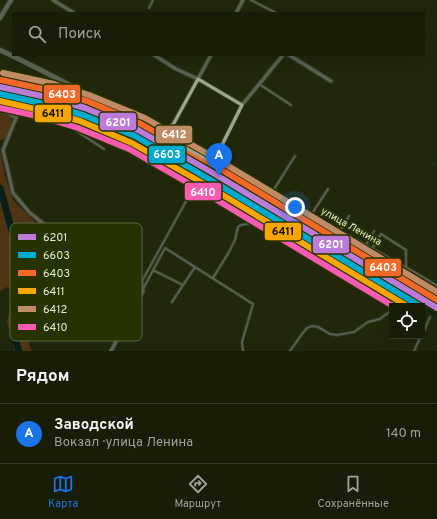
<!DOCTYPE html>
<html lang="ru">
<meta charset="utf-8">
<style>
:root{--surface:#181d08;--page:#252a16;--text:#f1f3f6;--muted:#9fa29c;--line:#363b29;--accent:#1a73e8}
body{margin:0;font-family:Overpass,sans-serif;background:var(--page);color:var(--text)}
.controls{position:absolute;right:12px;bottom:12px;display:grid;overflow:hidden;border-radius:0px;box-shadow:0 4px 16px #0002}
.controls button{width:36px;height:36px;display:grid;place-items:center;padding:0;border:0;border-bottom:1px solid var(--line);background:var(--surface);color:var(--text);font:20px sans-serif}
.you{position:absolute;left:295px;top:207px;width:14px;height:14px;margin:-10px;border:3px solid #fff;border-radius:50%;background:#1a73e8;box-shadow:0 0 0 6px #1a73e833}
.badge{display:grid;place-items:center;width:26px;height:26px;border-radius:50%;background:var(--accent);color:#fff;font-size:13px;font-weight:700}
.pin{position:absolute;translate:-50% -33px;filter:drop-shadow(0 1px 2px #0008)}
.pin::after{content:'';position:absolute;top:21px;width:14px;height:12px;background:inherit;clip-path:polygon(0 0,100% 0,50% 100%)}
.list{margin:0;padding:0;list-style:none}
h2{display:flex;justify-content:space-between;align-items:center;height:52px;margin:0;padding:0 16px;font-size:17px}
h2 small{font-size:13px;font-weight:400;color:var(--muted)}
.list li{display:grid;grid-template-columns:26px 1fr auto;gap:12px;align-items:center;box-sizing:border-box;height:60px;padding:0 16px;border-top:1px solid var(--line)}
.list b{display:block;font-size:15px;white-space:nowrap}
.list p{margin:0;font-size:13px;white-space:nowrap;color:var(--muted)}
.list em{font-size:13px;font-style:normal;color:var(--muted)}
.icon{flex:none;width:22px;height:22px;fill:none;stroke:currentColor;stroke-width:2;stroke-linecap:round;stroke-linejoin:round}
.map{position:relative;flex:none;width:437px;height:351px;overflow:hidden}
.search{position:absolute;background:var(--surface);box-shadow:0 4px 16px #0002;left:12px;right:12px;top:12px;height:44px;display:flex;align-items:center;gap:10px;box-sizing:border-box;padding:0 14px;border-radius:0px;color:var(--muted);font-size:15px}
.sheet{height:112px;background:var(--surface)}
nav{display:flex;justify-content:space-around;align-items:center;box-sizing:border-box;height:56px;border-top:1px solid var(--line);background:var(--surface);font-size:11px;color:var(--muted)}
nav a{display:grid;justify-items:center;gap:2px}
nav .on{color:var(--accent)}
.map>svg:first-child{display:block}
.green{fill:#4f3516}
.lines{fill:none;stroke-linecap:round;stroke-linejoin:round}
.stream{stroke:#07201a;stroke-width:1}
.river{stroke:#07201a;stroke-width:7}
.service-casing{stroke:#3b412d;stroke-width:3.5}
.minor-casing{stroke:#3b412d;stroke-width:5}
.tertiary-casing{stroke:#3b412d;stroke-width:6}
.secondary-casing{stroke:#3b412d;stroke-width:6}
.service{stroke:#5c6250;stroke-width:1.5}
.minor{stroke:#5c6250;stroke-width:3}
.tertiary{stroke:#5c6250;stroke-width:4}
.secondary{stroke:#5c6250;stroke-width:4.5}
.rail-1-casing{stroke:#263200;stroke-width:9}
.rail-2-casing{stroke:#263200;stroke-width:9}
.rail-3-casing{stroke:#263200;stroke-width:9}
.rail-4-casing{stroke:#263200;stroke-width:9}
.rail-5-casing{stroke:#263200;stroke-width:9}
.rail-6-casing{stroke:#263200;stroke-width:9}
.rail-1{stroke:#bd7bd9;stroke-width:6}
.rail-2{stroke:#00a9ce;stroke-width:6}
.rail-3{stroke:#f36827;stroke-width:6}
.rail-4{stroke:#f7a600;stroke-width:6}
.rail-5{stroke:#c18c65;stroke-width:6}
.rail-6{stroke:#f75aaf;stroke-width:6}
.marked{fill:none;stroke:#9ea78c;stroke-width:3;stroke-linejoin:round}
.labels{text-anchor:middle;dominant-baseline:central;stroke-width:4;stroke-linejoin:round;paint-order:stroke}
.street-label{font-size:10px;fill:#e2ecd1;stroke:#263200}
.key{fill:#263200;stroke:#5e6a3f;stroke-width:1}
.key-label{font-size:11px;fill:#e2ecd1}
.line-badge{stroke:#263200;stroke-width:1.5}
.badge-label{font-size:11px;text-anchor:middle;font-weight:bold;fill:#fff}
.pale-badge-label{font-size:11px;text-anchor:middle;font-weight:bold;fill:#111}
</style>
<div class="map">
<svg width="437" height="351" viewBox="0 0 437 351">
<rect width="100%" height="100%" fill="#20270b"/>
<path class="green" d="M0,111L5,113L12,118C10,126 10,140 0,140Z
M0,151L6,179L13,200L34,221L33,242L28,257L31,268L24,289L30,308L29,343L31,351H14L12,336L7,323L12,300L13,291L7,287L0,291Z"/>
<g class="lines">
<path class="stream" d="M433,159L437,161
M234,182C302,222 369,263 437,303
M270,214L378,278L437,316"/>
<path class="river" d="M0,188L16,245L22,303L14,325L13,333L19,351"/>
<defs>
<path id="service" d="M251,0L276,13
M149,8L153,0
M259,84L291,105
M16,118L25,106L34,103L43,105L75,130L104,149
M271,194L295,156
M311,215L328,189
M340,231L349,216
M366,245L374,231
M372,249L381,234L406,250V267
M153,270L183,285
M213,278L229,252L235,240L238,227L241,225L253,223L322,266
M143,289L142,281L195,185
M143,289L165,248L195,267
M172,302L195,267L253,304L242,342L243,351
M422,335L430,317
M290,351L302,334L307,328L312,326L318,327L330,334L337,335L354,332L368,322L380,319L392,310
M414,351L421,336"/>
<path id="minor" d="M53,0L74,13
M236,13L243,0
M154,55L176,69L198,79L242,105
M289,55L331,81
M0,108L16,118L3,150L13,193L30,213L61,238L87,256L143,291L111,351
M162,135L174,123L211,55
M213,163L242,105L283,55"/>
<path id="tertiary" d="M0,18L11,0"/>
<path id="secondary" d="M0,50C70,83 138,122 206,159C284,201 361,242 437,287"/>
</defs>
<use href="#service" class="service-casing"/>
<use href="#minor" class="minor-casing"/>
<use href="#tertiary" class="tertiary-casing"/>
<use href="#secondary" class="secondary-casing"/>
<use href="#service" class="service"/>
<use href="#minor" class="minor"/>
<use href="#tertiary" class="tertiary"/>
<use href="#secondary" class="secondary"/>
<defs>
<path id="rail-1" d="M0,87L51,98L85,108L138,130L213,173L437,308"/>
<path id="rail-2" d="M0,94L49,105L83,115L135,136L209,179L420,306"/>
<path id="rail-3" d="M1,80L52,91L87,101L141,124L217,167L437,300"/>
<path id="rail-4" d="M0,101L48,112L80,121L132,143L206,185L407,306"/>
<path id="rail-5" d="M3,73L54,84L89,95L145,118L220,161L437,292"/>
<path id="rail-6" d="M0,108L46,118L78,128L129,149L202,191L393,306"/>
</defs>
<use href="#rail-1" class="rail-1-casing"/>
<use href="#rail-2" class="rail-2-casing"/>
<use href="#rail-3" class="rail-3-casing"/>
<use href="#rail-4" class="rail-4-casing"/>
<use href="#rail-5" class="rail-5-casing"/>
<use href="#rail-6" class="rail-6-casing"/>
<use href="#rail-1" class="rail-1"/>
<use href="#rail-2" class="rail-2"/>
<use href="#rail-3" class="rail-3"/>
<use href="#rail-4" class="rail-4"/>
<use href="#rail-5" class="rail-5"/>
<use href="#rail-6" class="rail-6"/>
</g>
<path class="marked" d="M198,79L242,105L213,163L162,135L174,123Z"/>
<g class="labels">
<g class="street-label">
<text transform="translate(351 227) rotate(29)">улица Ленина</text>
</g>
</g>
<rect x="10" y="223" width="132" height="118" rx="6" class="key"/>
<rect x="18" y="234" width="18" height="6" fill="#bd7bd9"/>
<rect x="18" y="252" width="18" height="6" fill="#00a9ce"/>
<rect x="18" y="270" width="18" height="6" fill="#f36827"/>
<rect x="18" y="288" width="18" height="6" fill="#f7a600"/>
<rect x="18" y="306" width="18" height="6" fill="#c18c65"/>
<rect x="18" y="324" width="18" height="6" fill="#f75aaf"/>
<g class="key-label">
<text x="43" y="241">6201</text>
<text x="43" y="259">6603</text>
<text x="43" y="277">6403</text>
<text x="43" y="295">6411</text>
<text x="43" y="313">6412</text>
<text x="43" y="331">6410</text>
</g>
<g class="line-badge">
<rect x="43" y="84" width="38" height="20" rx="4" fill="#f36827"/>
<rect x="34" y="104" width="38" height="19" rx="4" fill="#f7a600"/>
<rect x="99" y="112" width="38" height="19" rx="4" fill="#bd7bd9"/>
<rect x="155" y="125" width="38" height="19" rx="4" fill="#c18c65"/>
<rect x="148" y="145" width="38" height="19" rx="4" fill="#00a9ce"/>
<rect x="184" y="182" width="38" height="19" rx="4" fill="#f75aaf"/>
<rect x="264" y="222" width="38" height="19" rx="4" fill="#f7a600"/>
<rect x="312" y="235" width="38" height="19" rx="4" fill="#bd7bd9"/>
<rect x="364" y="258" width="38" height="19" rx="4" fill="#f36827"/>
</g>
<g class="badge-label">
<text x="62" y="98">6403</text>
<text x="118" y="126">6201</text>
<text x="174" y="138">6412</text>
<text x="167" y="158">6603</text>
<text x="203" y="196">6410</text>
<text x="331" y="248">6201</text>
<text x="383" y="271">6403</text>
</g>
<g class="pale-badge-label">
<text x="53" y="117">6411</text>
<text x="283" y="235">6411</text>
</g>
</svg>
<div class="controls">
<button><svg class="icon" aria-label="locate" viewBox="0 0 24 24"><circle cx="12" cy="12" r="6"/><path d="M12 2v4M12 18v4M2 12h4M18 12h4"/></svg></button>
</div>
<div class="you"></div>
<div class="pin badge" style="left:219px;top:176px">A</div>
<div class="search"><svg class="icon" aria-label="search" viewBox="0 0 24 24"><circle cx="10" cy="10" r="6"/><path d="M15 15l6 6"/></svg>Поиск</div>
</div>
<section class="sheet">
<h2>Рядом<small></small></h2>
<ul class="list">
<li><span class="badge">A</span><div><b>Заводской</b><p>Вокзал · улица Ленина</p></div><em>140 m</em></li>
</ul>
</section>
<nav>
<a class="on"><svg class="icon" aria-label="map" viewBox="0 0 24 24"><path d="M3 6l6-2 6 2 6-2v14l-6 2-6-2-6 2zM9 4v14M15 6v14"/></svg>Карта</a>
<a><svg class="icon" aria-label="directions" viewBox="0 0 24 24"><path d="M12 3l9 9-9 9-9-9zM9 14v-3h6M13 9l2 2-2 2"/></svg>Маршрут</a>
<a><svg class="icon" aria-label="saved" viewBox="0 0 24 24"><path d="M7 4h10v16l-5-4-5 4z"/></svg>Сохранённые</a>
</nav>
